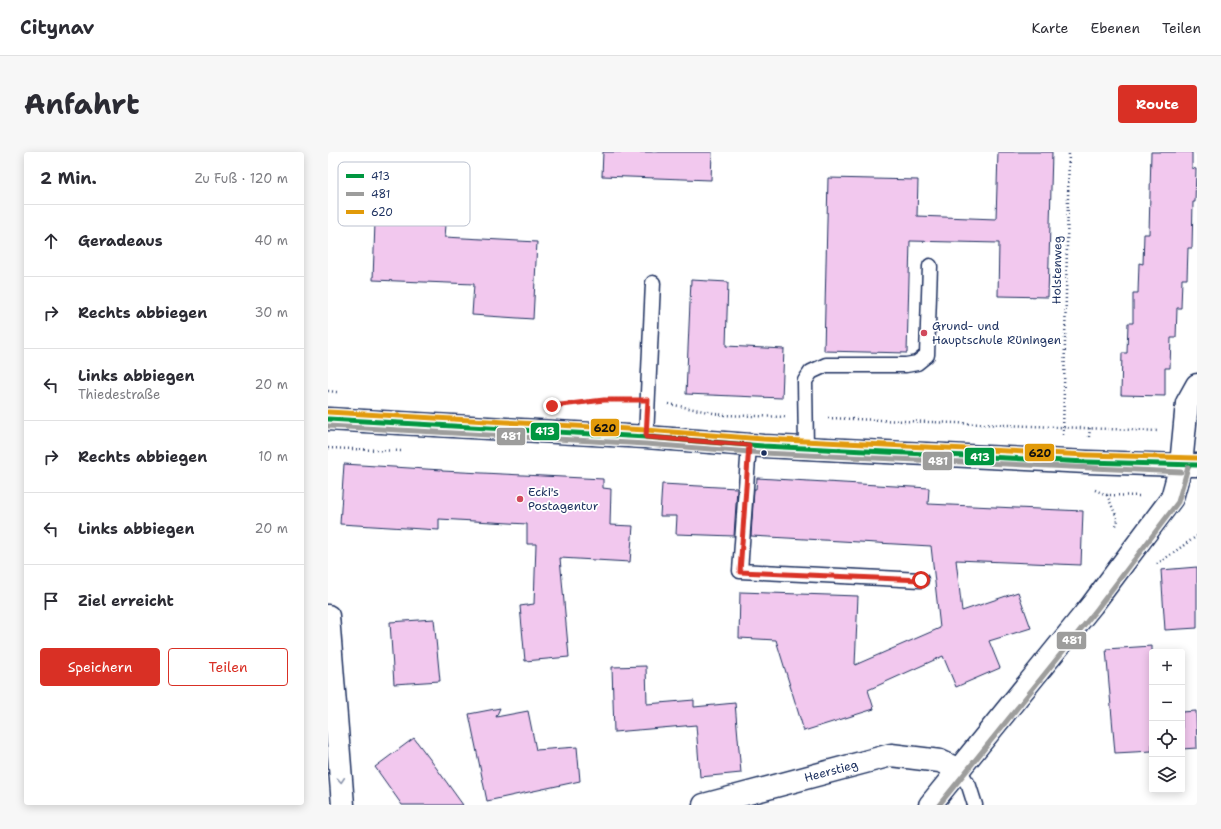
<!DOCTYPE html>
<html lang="de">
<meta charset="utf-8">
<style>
:root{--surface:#fff;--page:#f7f7f7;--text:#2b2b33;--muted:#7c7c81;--line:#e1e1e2;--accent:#d93025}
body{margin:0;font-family:"Shantell Sans",sans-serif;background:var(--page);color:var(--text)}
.controls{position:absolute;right:12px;bottom:12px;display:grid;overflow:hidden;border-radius:4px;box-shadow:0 2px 10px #0003}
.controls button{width:36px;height:36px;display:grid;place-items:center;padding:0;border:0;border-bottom:1px solid var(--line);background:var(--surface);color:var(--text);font:20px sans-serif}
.stop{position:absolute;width:12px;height:12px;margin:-9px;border:3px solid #d93025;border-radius:50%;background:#fff}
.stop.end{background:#d93025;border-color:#fff;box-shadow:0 1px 4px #0008}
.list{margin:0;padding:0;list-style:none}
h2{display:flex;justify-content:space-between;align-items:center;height:52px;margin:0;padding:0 16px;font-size:17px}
h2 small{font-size:13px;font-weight:400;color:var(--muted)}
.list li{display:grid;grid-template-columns:26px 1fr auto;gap:12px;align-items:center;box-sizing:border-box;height:72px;padding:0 16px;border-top:1px solid var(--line)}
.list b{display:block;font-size:15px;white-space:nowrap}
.list p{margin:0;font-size:13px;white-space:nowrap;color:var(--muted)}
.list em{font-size:13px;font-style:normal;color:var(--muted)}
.actions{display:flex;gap:8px;padding:12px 16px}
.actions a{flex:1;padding:9px 0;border:1px solid var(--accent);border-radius:4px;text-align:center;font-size:14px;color:var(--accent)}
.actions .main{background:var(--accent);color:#fff}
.icon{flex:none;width:22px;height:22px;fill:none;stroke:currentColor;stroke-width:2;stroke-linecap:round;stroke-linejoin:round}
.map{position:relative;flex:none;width:869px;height:653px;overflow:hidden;border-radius:4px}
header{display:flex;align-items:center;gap:24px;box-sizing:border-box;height:56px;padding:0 20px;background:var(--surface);border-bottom:1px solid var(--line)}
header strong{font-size:19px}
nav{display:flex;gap:22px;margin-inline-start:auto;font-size:14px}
.intro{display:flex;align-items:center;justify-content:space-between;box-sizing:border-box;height:96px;padding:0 24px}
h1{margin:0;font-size:28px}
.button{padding:10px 18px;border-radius:4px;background:var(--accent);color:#fff;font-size:14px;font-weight:700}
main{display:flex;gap:24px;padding:0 24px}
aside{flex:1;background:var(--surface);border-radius:4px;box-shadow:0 2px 10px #0003}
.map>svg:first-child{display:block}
.building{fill:#f2c8ee;stroke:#1b2f5e}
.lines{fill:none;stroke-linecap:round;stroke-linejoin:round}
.lane-casing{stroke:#1b2f5e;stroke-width:17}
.street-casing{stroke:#1b2f5e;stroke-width:25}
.secondary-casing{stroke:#1b2f5e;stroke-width:25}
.path{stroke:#1b2f5e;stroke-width:2.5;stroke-dasharray:1 3;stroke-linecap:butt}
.lane{stroke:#fff;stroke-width:14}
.street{stroke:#fff;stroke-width:22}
.secondary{stroke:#fff;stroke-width:22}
.bus-1-casing{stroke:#fff;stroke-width:8}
.bus-2-casing{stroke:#fff;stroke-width:8}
.bus-3-casing{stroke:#fff;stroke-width:8}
.bus-1{stroke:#009640;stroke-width:5}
.bus-2{stroke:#9d9d9c;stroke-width:5}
.bus-3{stroke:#e19a09;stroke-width:5}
.oneway{stroke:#8d97ae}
.route{stroke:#d93025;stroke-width:5}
.poi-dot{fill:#d1495b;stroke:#fff;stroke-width:1.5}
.bus-dot{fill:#1b2f5e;stroke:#fff;stroke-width:1.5}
.labels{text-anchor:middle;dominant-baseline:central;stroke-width:3.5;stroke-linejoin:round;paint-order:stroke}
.street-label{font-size:12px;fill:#1b2f5e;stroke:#fff}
.poi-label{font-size:12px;fill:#1b2f5e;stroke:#fff;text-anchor:start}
.key{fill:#fff;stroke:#bbc1cf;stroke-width:1}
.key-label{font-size:11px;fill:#1b2f5e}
.line-badge{stroke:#fff;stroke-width:1.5}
.badge-label{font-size:11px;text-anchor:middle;font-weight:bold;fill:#fff}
.pale-badge-label{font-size:11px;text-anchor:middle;font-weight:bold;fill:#111}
</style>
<header>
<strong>Citynav</strong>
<nav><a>Karte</a><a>Ebenen</a><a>Teilen</a></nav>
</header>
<div class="intro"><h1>Anfahrt</h1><a class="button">Route</a></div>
<main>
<aside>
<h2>2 Min.<small>Zu Fuß · 120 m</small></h2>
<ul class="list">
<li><svg class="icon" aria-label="ahead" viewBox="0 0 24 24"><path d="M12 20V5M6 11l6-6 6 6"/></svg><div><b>Geradeaus</b></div><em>40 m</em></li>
<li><svg class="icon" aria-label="right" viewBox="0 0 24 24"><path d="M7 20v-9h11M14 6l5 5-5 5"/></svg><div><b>Rechts abbiegen</b></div><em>30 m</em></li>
<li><svg class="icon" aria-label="left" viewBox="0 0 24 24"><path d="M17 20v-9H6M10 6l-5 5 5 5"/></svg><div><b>Links abbiegen</b><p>Thiedestraße</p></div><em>20 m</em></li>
<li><svg class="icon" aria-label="right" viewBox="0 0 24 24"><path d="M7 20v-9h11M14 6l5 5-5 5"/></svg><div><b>Rechts abbiegen</b></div><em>10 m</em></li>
<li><svg class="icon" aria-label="left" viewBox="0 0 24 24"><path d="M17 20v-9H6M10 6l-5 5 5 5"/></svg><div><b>Links abbiegen</b></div><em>20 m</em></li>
<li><svg class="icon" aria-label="arrive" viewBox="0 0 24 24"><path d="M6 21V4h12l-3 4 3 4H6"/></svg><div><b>Ziel erreicht</b></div></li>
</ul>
<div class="actions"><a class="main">Speichern</a><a>Teilen</a></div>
</aside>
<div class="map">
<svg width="869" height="653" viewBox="0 0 869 653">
<rect width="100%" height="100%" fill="#fff"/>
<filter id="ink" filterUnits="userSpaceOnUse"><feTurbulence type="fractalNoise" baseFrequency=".025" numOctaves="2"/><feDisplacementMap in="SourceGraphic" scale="8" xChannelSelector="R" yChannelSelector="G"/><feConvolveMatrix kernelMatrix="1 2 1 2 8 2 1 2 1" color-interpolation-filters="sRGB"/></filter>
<g filter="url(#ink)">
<path class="building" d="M275,0H384L383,28L274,24Z
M670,0H724L720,145L670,144L671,91L582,89L579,201L496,199L500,26L590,28L589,64L668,67Z
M823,0H864V16L868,17L867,50H865L864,96H860L859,127H854L853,156H849L848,186H843L842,216H837V244L793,243L794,201H799L800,171H805V141H810L811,111L815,112L816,82H821Z
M47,70L118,73L117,85L209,90L205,167L144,163L146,132L45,128Z
M363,128L400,130L398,194L456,197L454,246L358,242Z
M16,312L114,318V319L275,327V336L283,337L282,373L305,374L302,410L232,406L241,505L197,509L192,454L206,452L208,392H199V372L111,367V378L12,372Z
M429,326L601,336L600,352L755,359L753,413L628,408L634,459L690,440L703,476L661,489L672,516L628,535L615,504L540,538L546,557L476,579L448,488L411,486L412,440L530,444L527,513L612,476L603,394L423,384L426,337H428Z
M334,332L409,336L406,384L348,382L349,364H332Z
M869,415V476L837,478L833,418Z
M106,467L112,529L66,532L62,470Z
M824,494V599L787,601L778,497Z
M318,514L319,552L366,548V555L407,551L413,621L372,625L368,573L286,580L284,515Z
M172,556L168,565L200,559L208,598L249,595L252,629L159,649L141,562Z
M868,559L869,596L854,597V560Z
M86,586L104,610L135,653H74L47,615Z"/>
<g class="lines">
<defs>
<path id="lane" d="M318,285L325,131
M421,293L412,419L593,428
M478,296L477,229L483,220L498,213H578L589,211L599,203L602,114
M631,618L641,634L647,653"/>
<path id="street" d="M853,313L859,251L869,233
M0,464L15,653
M376,653L563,603L612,609L631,618"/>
<path id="secondary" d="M0,267L318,285L435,294L759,310L853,313H869
M602,653L764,453L844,346L853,313"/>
</defs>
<use href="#lane" class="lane-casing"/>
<use href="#street" class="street-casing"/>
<use href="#secondary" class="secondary-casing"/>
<path class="path" d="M0,239L9,240
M341,252L395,263L457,265
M236,253L276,248H298
M500,266L831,279
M735,283L741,0
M761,285L762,276
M0,296L73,299
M767,338L779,343L813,344
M779,343L790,368L787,376
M829,412L869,384"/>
<use href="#lane" class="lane"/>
<use href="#street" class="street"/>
<use href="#secondary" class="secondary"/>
<defs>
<path id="bus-1" d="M0,267L318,285L435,294L759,310L869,313"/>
<path id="bus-2" d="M0,274L318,292L435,301L853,320
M611,653L769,457L850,350L860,315"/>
<path id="bus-3" d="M0,260L318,278L435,287L759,303L869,306"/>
</defs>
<use href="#bus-1" class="bus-1-casing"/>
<use href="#bus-2" class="bus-2-casing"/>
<use href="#bus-3" class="bus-3-casing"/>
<use href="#bus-1" class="bus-1"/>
<use href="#bus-2" class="bus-2"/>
<use href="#bus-3" class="bus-3"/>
</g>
<defs><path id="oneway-chevron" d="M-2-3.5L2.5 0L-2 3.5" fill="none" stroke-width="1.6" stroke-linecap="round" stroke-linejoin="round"/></defs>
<use class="oneway" href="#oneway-chevron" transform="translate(13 628) rotate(86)"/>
</g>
<g class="lines" filter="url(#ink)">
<path class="route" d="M224,254L276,248H320L318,285L421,293L412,420L593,428"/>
</g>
<g class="poi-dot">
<circle cx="596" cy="181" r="4"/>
<circle cx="192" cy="347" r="4"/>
</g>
<circle class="bus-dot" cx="436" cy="301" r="3.5"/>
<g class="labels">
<g class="street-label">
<text transform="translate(729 118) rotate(-89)">Holstenweg</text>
<text transform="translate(503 619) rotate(-15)">Heerstieg</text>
</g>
<g class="poi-label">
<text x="604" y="174">Grund- und<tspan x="604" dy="14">Hauptschule Rüningen</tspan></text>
<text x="200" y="340">Ecki's<tspan x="200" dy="14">Postagentur</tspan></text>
</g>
</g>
<rect x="10" y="10" width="132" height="64" rx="6" class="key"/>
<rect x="18" y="22" width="18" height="4" fill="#009640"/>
<rect x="18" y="40" width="18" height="4" fill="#9d9d9c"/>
<rect x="18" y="58" width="18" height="4" fill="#e19a09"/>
<g class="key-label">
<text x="43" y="28">413</text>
<text x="43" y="46">481</text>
<text x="43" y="64">620</text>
</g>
<g class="line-badge">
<rect x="262" y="266" width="30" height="19" rx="4" fill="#e19a09"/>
<rect x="202" y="270" width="30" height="19" rx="4" fill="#009640"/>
<rect x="168" y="275" width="30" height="19" rx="4" fill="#9d9d9c"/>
<rect x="696" y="291" width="31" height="19" rx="4" fill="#e19a09"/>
<rect x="636" y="295" width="31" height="19" rx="4" fill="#009640"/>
<rect x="594" y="299" width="31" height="20" rx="4" fill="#9d9d9c"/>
<rect x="728" y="479" width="31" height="19" rx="4" fill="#9d9d9c"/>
</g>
<g class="badge-label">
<text x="217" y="283">413</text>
<text x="183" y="288">481</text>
<text x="652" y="309">413</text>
<text x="610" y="313">481</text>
<text x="744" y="492">481</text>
</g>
<g class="pale-badge-label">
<text x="277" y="280">620</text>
<text x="712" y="305">620</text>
</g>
</svg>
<div class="controls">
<button>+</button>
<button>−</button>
<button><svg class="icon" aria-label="locate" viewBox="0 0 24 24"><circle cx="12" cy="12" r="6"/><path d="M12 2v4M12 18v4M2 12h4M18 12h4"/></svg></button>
<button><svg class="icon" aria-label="layers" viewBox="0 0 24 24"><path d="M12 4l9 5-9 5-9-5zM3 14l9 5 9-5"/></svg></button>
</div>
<div class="stop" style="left:593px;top:428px"></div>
<div class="stop end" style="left:224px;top:254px"></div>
</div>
</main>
